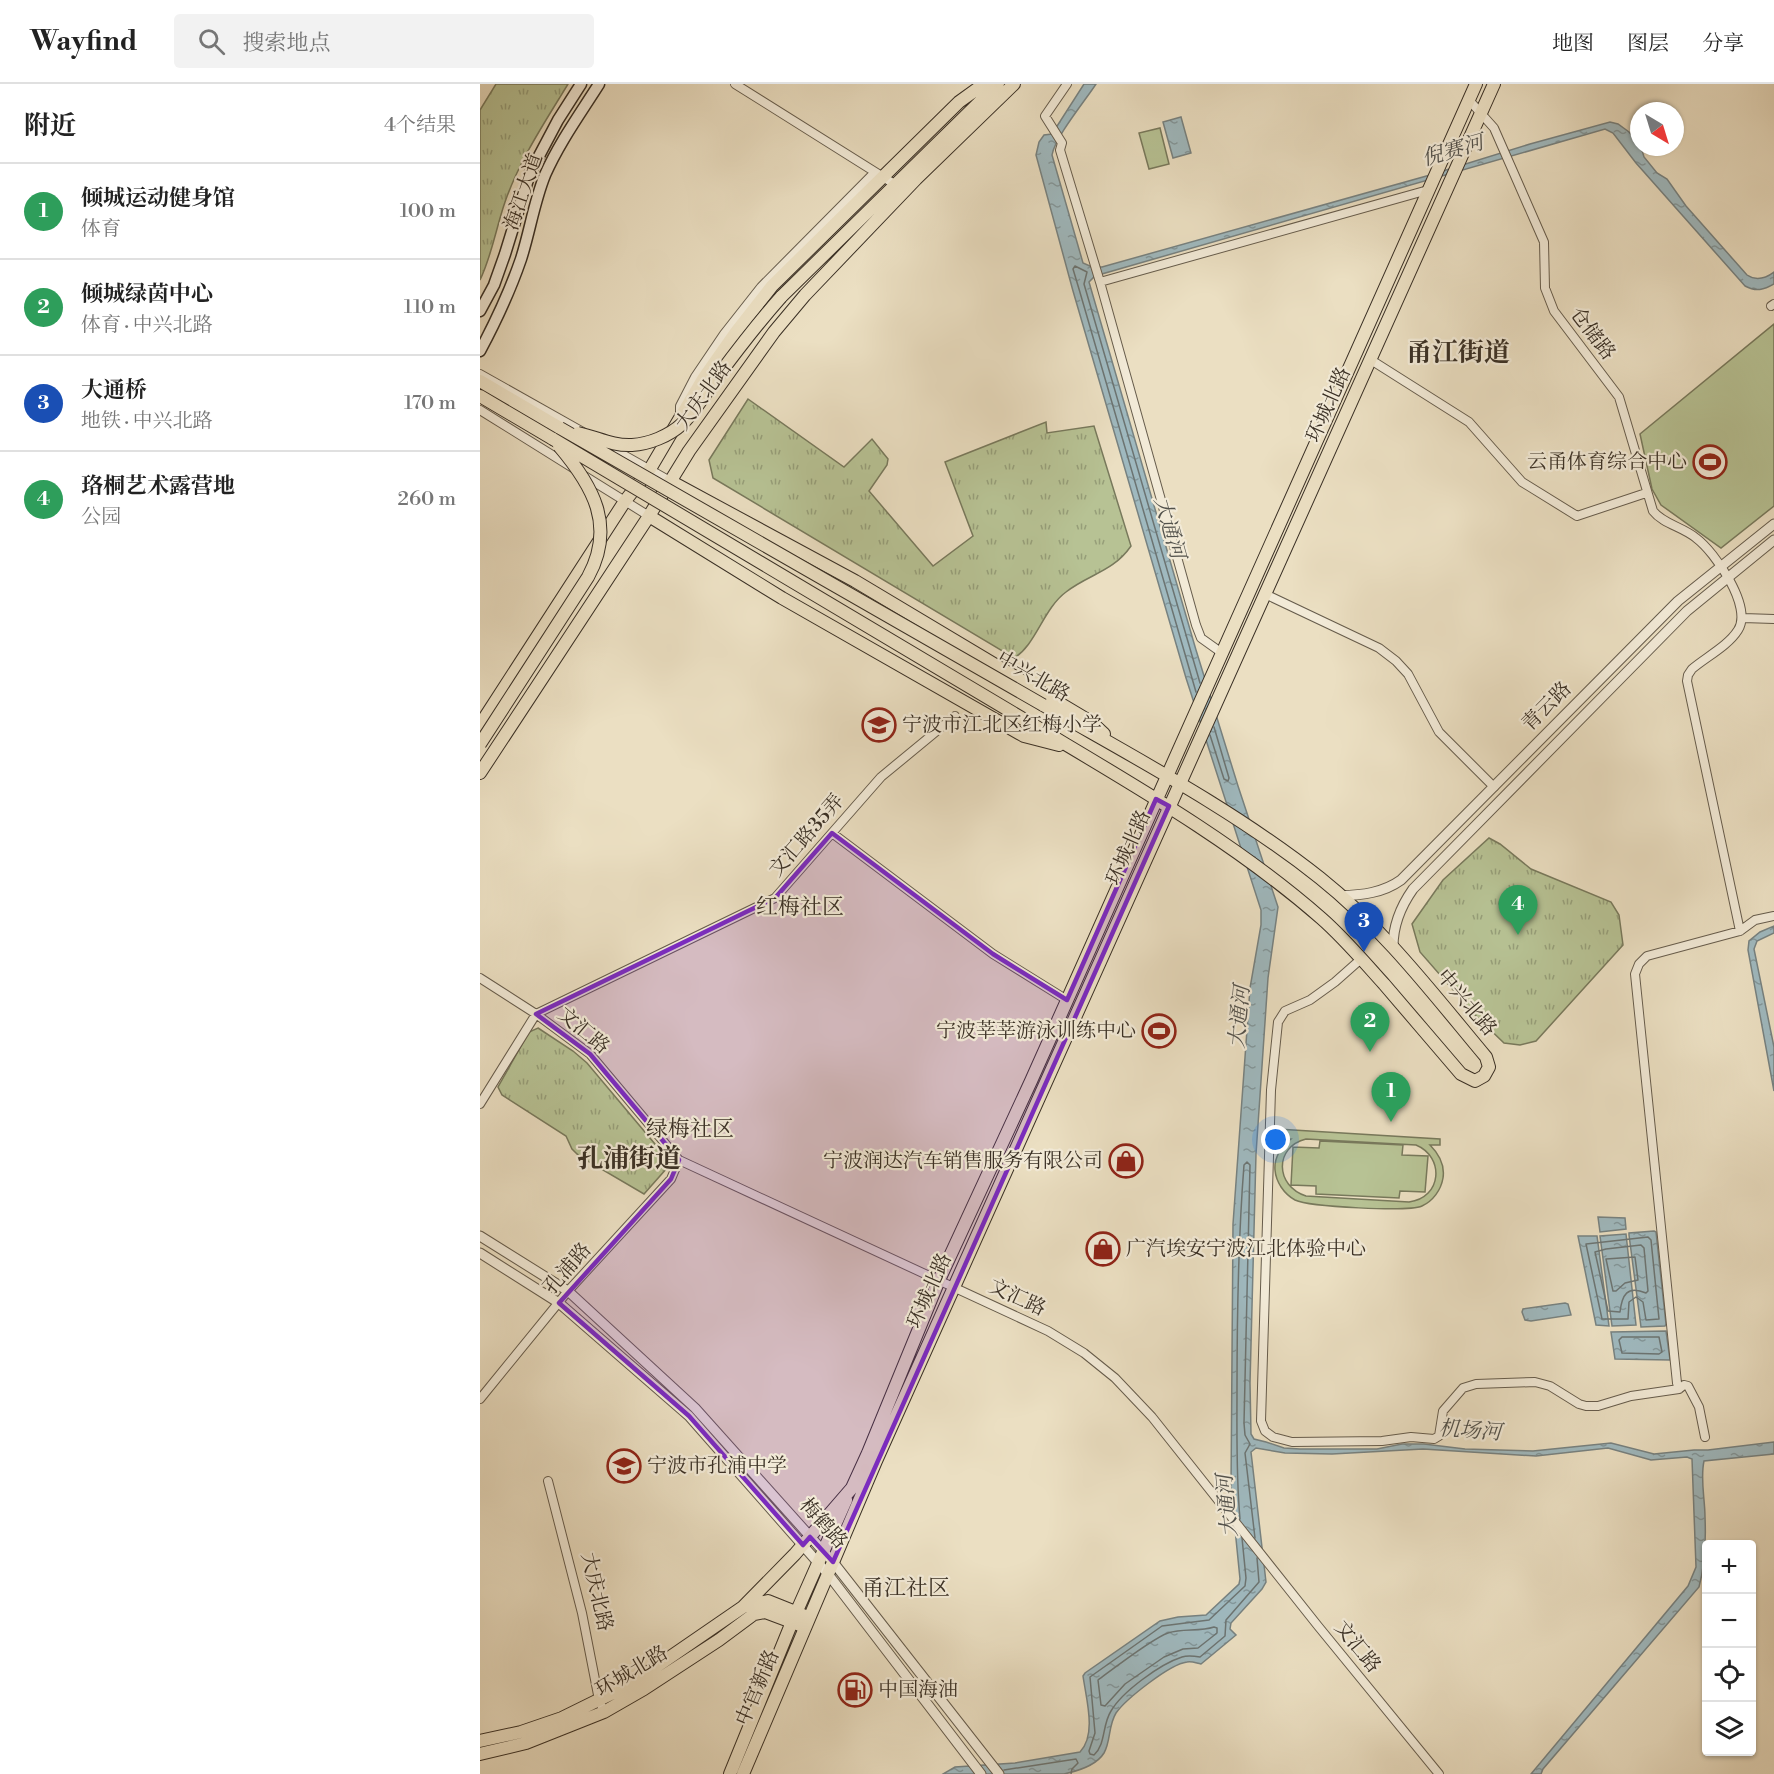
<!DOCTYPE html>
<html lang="zh">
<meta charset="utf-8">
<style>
:root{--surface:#fff;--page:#f2f2f2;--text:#222;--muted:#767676;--line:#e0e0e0;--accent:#0f766e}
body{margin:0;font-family:"Libre Bodoni","Noto Serif SC",serif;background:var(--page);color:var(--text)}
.controls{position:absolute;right:18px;bottom:18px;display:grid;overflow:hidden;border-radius:6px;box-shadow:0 2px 4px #0004}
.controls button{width:54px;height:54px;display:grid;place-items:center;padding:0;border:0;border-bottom:2px solid var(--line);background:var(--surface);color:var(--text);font:30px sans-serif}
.compass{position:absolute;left:1150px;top:18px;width:54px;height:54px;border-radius:50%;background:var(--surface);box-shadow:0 2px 4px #0004;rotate:142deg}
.you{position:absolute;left:796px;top:1056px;width:21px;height:21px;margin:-15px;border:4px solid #fff;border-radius:50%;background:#1a73e8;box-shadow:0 0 0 9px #1a73e833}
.badge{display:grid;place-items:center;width:39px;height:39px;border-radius:50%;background:var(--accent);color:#fff;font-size:20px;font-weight:700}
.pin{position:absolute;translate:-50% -50px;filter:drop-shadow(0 2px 3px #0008)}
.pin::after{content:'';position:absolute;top:32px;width:21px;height:18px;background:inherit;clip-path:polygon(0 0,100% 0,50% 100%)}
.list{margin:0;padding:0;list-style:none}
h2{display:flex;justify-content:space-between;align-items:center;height:78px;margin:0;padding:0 24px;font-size:26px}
h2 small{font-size:20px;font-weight:400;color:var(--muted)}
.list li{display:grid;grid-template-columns:39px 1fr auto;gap:18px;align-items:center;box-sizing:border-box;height:96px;padding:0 24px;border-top:2px solid var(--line)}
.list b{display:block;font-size:22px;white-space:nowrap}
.list p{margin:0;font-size:20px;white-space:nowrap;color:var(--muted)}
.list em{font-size:20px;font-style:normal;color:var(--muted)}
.icon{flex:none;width:33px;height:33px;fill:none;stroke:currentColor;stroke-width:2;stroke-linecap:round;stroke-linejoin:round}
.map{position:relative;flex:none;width:1294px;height:1690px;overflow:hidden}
header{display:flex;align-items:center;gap:36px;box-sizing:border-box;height:84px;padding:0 30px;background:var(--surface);border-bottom:2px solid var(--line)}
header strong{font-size:28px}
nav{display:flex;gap:33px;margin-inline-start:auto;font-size:21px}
.search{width:420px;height:54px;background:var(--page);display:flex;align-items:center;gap:15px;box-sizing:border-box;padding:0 21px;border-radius:6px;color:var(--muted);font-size:22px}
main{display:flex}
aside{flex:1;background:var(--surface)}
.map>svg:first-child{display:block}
.grass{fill:url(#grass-tufts);stroke:#78795c;stroke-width:1.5}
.garden{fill:#b7c294;stroke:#78795c;stroke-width:1.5;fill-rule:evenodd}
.water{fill:url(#water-ripples);stroke:#778281;stroke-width:1.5}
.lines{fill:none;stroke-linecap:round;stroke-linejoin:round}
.shore{stroke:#6c7472;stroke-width:1.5}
.minor-casing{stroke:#665c4c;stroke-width:10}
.tertiary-casing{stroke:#665c4c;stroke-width:11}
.secondary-casing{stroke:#3a3025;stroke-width:13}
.primary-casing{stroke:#3a3025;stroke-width:14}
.minor{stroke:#f2ead7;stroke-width:8}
.tertiary{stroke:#f2ead7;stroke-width:9}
.secondary{stroke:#f2ead7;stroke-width:10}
.primary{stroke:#ebdfc2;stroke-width:12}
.primary-bridge-casing{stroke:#3a3025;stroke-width:14;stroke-linecap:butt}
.primary-bridge{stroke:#ebdfc2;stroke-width:12}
.marked{fill:#7b2cbf;fill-opacity:0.2;stroke:#7b2cbf;stroke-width:4.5;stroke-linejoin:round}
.labels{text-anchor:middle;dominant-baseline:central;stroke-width:4.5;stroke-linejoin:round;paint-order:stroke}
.street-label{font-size:20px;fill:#3a3025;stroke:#f2ead7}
.poi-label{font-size:20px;fill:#3a3025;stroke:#f2ead7;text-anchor:start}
.water-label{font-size:21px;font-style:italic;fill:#53524c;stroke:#f2ead7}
.quarter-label{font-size:22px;fill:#3a3025;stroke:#f2ead7}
.district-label{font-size:26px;font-weight:bold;fill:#3a3025;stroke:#f2ead7}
</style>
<header>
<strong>Wayfind</strong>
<div class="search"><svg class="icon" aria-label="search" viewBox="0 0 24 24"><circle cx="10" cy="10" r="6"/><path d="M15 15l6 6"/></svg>搜索地点</div>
<nav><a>地图</a><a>图层</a><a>分享</a></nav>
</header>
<main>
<aside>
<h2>附近<small>4个结果</small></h2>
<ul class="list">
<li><span class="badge" style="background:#2e9e5b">1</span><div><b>倾城运动健身馆</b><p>体育</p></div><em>100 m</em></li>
<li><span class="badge" style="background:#2e9e5b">2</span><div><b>倾城绿茵中心</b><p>体育 · 中兴北路</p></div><em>110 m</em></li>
<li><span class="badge" style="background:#1a4fb4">3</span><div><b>大通桥</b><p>地铁 · 中兴北路</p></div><em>170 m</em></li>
<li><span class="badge" style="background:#2e9e5b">4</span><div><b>珞桐艺术露营地</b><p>公园</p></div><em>260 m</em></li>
</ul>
</aside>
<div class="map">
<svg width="1294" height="1690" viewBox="0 0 1294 1690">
<defs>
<pattern id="grass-tufts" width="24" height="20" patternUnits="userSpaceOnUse" patternTransform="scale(1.5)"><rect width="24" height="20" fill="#b7c294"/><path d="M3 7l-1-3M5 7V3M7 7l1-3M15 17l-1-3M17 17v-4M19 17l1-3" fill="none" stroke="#969e79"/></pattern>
<pattern id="water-ripples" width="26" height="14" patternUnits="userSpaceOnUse" patternTransform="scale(1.5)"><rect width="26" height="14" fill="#9fb9bf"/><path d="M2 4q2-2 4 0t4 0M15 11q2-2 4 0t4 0" fill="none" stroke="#83979b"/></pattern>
</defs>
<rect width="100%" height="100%" fill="#ebdfc2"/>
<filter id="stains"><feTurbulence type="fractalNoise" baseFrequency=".00333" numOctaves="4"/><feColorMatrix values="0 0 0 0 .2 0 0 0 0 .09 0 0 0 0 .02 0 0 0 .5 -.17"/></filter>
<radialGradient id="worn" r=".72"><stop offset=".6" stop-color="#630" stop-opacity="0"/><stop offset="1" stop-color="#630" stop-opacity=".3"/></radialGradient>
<path class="grass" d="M16,0H88C65,38 40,75 25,118C16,144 12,171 0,196V26Z
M268,315L364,383L392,355L408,375L407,381L389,407L453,482L493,452L465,378L566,338L567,349L614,342L651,462C633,488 609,490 586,508C563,525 556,561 534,574L233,394L229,376Z
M1009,754L1020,760L1051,785L1131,818L1139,831L1143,861L1056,957L1040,961L1024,959L995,931L940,868L932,840L963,796Z
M58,944L93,967L107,979L180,1066L187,1084L164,1110L99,1072L92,1065L86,1052L22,1011L18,1003L49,948Z"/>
<path class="garden" d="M680,44L689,80L669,85L659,49Z
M1294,240V422L1241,464L1181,421L1172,405L1160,350Z
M797,1045L960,1055V1061H950C959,1070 965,1081 963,1094C961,1106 953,1117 942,1122C928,1128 830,1123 815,1116C804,1110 796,1098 795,1086C794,1073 801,1063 811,1055L797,1054ZM826,1055L936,1061C965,1073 962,1114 929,1118L826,1112C795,1102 794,1063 826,1055Z
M840,1057L923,1061L922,1071L948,1072L945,1108L920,1107L919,1114L836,1110V1102L811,1101L813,1063L839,1064Z"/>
<path class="water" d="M604,0H616C605,17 575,53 572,71L603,179L612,183H622L950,91L1050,60L1130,38L1138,40L1149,48L1161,63L1164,73L1177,89L1187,95L1206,122L1267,191C1276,197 1286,194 1294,188V200C1284,206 1276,208 1265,202L1156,79L1133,49L1125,45L615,192L609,198L716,566L758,702L798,823L788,894L776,1070L770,1299L771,1350L774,1355L786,1358L804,1364L820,1365H897L922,1360H944L985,1365L1053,1367L1131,1359L1174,1370L1214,1366H1228L1294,1358V1370L1224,1377C1220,1395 1225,1415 1225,1433C1226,1456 1225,1481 1219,1503L1063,1685L1061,1690H1051L1208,1502L1216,1483L1212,1375L1207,1373L1171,1376L1128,1364L1056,1372L943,1365L852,1370L805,1369L776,1364L771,1368L786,1498L782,1505L751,1539L750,1545L756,1551L721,1580C716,1579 712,1577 707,1578C690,1580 646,1615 636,1629C628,1642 631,1657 624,1669C616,1682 598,1687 584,1690H463L475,1683L535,1679L600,1668C617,1651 606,1614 603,1592L605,1589L680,1537L698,1533L726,1531L759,1500L760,1495L751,1405L753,1140L770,904L781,841V826L706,594L593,207L556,71L559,58L564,51L572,50Z
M701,33L711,69L693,74L683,38Z
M1294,842V849L1277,857L1274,865L1294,963V1007L1268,866L1269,857L1280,848Z
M1118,1133L1145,1134L1146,1145L1120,1148Z
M1174,1147L1176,1148L1186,1240L1185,1242L1161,1243L1149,1151V1149Z
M1146,1150L1156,1241L1132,1242L1120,1152Z
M1098,1152H1117L1129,1242L1116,1241Z
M1085,1219L1088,1220L1091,1231L1051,1237L1045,1236L1042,1228L1043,1225Z
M1186,1247L1190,1276L1135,1275L1131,1248Z"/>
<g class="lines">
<path class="shore" d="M716,608L599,205L593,185L595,182L607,188L604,200L720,599
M730,651L744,695L748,697L749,694L734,643
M1168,1153L1171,1156L1179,1235L1166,1236L1163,1218L1156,1213L1149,1218L1148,1235H1122L1106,1160Z
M1161,1161L1164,1164L1168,1207L1166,1209C1147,1201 1142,1211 1140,1228L1128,1227L1115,1168L1126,1165Z
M1155,1173L1158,1196L1145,1199L1136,1207H1133L1126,1175Z
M1142,1253H1179L1182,1268L1179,1270L1142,1269L1139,1256Z
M760,1435C756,1392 757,1349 757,1306C757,1231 758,1156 764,1081L767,1078L770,1081L764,1339L765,1351L770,1360L765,1369L775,1454
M762,1454L766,1494L765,1502L729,1536L682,1542L610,1593L615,1649L609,1667L610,1670L614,1671C626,1660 622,1641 631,1627C642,1608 680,1580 702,1573C708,1571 714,1572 720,1573L745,1552L746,1536L779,1498L777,1474
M734,1543L737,1544V1549L718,1564L703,1565L684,1573L645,1600L625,1622L621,1621L618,1596C633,1585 673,1554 688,1549C703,1544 719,1548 734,1543Z
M524,1686L596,1675L598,1679L592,1685L591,1690"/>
<defs>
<path id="minor" d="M255,0L419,103
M587,0L565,32L582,59L580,66L620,198
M989,16L1014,44L1064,158L1065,204L1074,227L1139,313L1173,427C1183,440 1203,443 1216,454C1235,468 1273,523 1258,546C1248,562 1226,573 1212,585L1208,591L1207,597L1260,847L1167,872L1159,880L1155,890L1197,1299L1199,1305
M1291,222L1294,220
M891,276L989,338L1042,398L1097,432L1166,409
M0,290L103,348
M0,326L93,384
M200,328V322L215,293L244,250L281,203L394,89
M126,361L190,397
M103,391L169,432
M785,510L899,564L916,577L928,590L959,648L1014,703
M1263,534L1294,535
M742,569L721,554L716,541L620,198L948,106
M352,749L513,870L587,916
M1260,847L1275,836L1294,832
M881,875L855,898L830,916L805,927L798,938L791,1006L781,1337L785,1347L793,1353L812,1358L902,1357L931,1353L954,1355L959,1352L963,1327L983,1304L996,1300L1055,1298L1070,1302L1099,1320L1106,1322H1118L1151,1312L1199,1305L1204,1301L1208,1302L1219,1323L1225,1353
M0,894L56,930L110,970L199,1076L568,1247L604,1269L635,1294L672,1333L838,1542L959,1690
M0,1020L56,930L295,814L401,693L475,632
M0,1315L88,1207L191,1095L199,1076
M68,1397L102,1529L119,1616L124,1628"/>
<path id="tertiary" d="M860,812C882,811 903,809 921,796L1198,517L1294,440
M913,863C913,841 921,822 933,805L1207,527L1294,456
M0,1152L88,1207L215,1324L353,1478L519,1690
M0,1169L79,1219L209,1332L348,1490L501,1690"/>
<path id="secondary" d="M0,227L14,201L25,170L50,89L78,36L101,0
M0,267C16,237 30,207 41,175C50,147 54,118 65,91C79,59 100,30 119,0"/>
<path id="primary" d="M301,213L518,0
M0,297L80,344
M0,312L73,355
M190,397L375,497L611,638L624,650
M169,432L302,514L544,652L579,661
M550,639C650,699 753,757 841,834C864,854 884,878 904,900C930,930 955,960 981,990L995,997L1004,992L1009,983L1006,973C954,911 904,845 840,794C754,726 657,675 563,621
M0,641L145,417L170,385L223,295L256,248L292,202L479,18L504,0
M0,689L169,432L209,367L294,248L325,211L436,95L534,0
M266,1522L288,1517L323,1531
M0,1657L41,1648L82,1634L151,1600L263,1523L315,1470L372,1404L388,1369L459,1196L551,997L996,0
M0,1670L46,1659L124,1628L164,1605L239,1556L274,1530L285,1528L325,1543
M250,1690L312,1538L366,1416
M263,1690L396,1377L1014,0"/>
</defs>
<use href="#minor" class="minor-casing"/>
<use href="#tertiary" class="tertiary-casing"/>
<use href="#secondary" class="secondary-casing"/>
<use href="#primary" class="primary-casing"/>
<use href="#minor" class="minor"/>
<use href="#tertiary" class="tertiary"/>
<use href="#secondary" class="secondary"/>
<use href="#primary" class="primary"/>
<defs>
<path id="primary-bridge" d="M80,344L563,621
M98,349C117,353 132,362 152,361C169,360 189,352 202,340C216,327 226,308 238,292C258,265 278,239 301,213
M73,355L550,639
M0,660L108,493C136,442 113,402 79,362"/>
</defs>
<use href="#primary-bridge" class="primary-bridge-casing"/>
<use href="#primary-bridge" class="primary-bridge"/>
</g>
<path class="marked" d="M676,715L689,722L353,1478L330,1453L323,1461L209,1332L79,1219L191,1095L199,1076L110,970L56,930L295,814L352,749L513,870L587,916Z"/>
<defs>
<symbol id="stadium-ring" viewBox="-11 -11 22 22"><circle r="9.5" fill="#f2ead7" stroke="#8f2418" stroke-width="1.5"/><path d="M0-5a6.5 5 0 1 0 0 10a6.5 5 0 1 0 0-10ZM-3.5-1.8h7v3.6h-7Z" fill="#8f2418"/></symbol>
<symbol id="school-ring" viewBox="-11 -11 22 22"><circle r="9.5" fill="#f2ead7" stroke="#8f2418" stroke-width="1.5"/><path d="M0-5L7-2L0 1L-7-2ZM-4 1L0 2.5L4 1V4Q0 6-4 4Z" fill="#8f2418"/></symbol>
<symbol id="shop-ring" viewBox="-11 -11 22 22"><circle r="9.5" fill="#f2ead7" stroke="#8f2418" stroke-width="1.5"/><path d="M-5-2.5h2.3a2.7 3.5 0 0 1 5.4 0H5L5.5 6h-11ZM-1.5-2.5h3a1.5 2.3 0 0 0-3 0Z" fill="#8f2418"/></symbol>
<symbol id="fuel-ring" viewBox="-11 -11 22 22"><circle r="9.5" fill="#f2ead7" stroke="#8f2418" stroke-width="1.5"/><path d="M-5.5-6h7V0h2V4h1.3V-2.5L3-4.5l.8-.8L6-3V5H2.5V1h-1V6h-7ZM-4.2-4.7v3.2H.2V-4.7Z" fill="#8f2418"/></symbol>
</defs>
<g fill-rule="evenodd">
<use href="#stadium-ring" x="1211" y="359" width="38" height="38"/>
<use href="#school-ring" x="380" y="622" width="38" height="38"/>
<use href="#stadium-ring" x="660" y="928" width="38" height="38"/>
<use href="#shop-ring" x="627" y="1058" width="38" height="38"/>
<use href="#shop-ring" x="604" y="1146" width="38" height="38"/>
<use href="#school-ring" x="125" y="1363" width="38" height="38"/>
<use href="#fuel-ring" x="356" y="1587" width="38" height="38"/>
</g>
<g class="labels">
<g class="street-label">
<text transform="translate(44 108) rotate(-71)">海江大道</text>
<text transform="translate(1112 250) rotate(53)">仓储路</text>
<text transform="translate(224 312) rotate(-54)">大庆北路</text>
<text transform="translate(849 321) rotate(-66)">环城北路</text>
<text transform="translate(553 593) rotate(30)">中兴北路</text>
<text transform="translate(1067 623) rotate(-45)">青云路</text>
<text transform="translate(327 752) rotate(-49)">文汇路35弄</text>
<text transform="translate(649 764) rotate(-66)">环城北路</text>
<text transform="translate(986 919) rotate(50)">中兴北路</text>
<text transform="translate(103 947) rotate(40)">文汇路</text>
<text transform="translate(88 1185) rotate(-49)">孔浦路</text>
<text transform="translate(450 1207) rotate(-66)">环城北路</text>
<text transform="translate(537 1214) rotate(25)">文汇路</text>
<text transform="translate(343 1440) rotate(48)">梅鹤路</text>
<text transform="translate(116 1508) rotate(77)">大庆北路</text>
<text transform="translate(877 1563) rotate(51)">文汇路</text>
<text transform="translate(152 1588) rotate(-31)">环城北路</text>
<text transform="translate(278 1604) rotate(-67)">中官新路</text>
</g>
<g class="poi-label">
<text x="1207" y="378" text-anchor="end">云甬体育综合中心</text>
<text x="422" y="641">宁波市江北区红梅小学</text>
<text x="656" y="947" text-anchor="end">宁波莘莘游泳训练中心</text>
<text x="623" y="1077" text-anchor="end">宁波润达汽车销售服务有限公司</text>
<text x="646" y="1165">广汽埃安宁波江北体验中心</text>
<text x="167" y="1382">宁波市孔浦中学</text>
<text x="398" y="1606">中国海油</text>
</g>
<g class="water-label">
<text transform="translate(973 67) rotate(-16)">倪赛河</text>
<text transform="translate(689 444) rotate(74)">大通河</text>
<text transform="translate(760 933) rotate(-85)">大通河</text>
<text transform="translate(990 1347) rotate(4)">机场河</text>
<text transform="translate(748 1422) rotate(-95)">大通河</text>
</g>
<g class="quarter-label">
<text x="320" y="823">红梅社区</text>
<text x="210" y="1045">绿梅社区</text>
<text x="426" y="1504">甬江社区</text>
</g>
<g class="district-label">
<text x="978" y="269">甬江街道</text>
<text x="149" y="1075">孔浦街道</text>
</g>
</g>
<rect width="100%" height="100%" filter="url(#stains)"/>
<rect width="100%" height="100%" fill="url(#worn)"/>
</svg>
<div class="controls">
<button>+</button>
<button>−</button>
<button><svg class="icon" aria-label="locate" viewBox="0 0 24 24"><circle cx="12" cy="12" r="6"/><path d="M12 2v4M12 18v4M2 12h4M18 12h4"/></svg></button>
<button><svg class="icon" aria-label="layers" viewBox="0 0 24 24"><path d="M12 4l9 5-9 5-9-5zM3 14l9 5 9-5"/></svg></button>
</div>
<svg class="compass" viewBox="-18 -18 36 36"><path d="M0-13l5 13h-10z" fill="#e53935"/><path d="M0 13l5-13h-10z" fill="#767676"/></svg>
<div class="you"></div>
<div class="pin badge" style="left:911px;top:1038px;background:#2e9e5b">1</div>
<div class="pin badge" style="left:890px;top:968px;background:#2e9e5b">2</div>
<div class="pin badge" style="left:884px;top:868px;background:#1a4fb4">3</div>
<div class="pin badge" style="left:1038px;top:851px;background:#2e9e5b">4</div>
</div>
</main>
